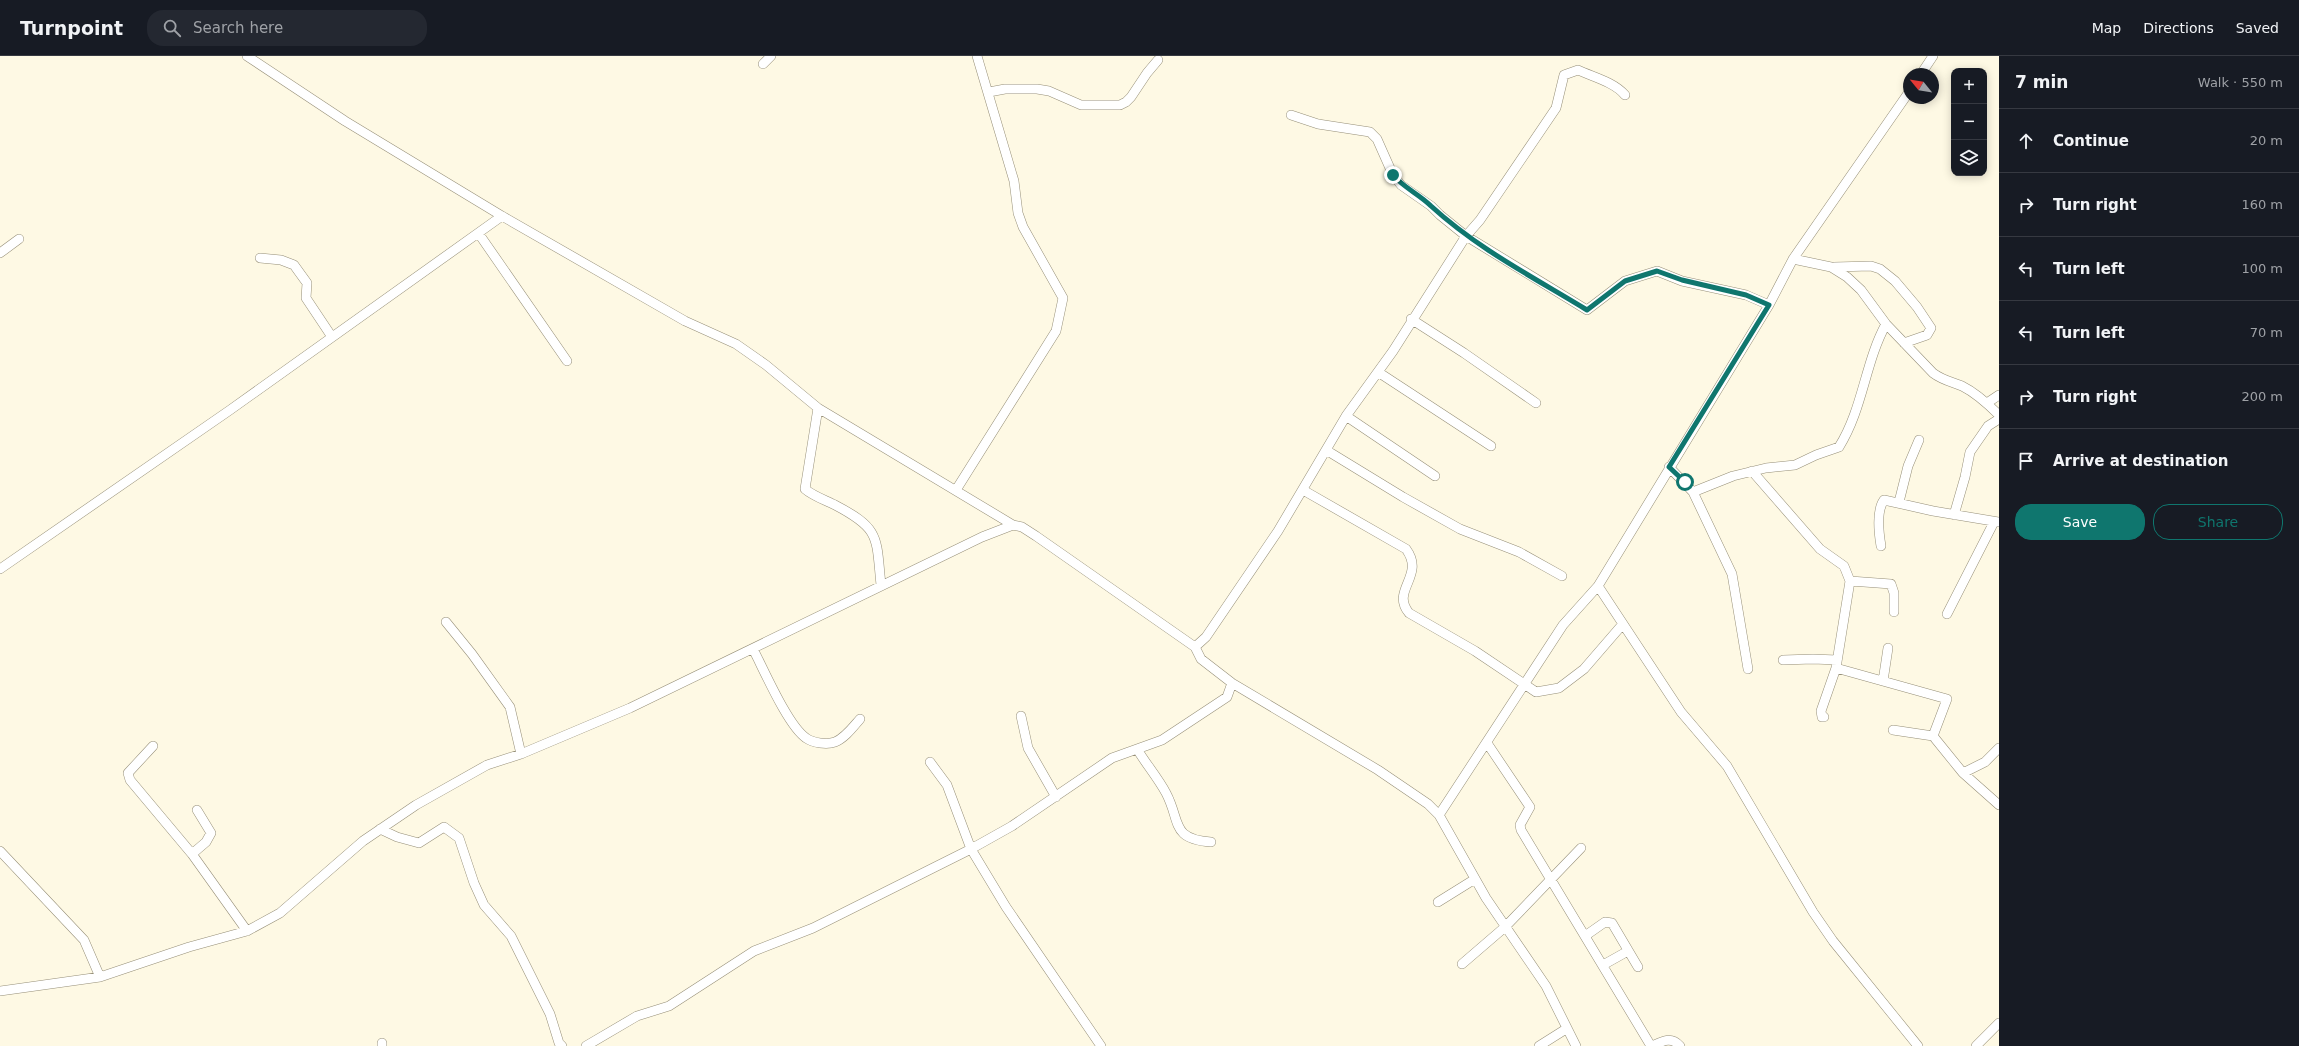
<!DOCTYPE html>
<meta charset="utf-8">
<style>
:root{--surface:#171b24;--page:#242831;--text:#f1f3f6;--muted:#9ea1a6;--line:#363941;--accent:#0f766e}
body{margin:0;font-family:"DejaVu Sans",sans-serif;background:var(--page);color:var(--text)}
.controls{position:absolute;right:12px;top:12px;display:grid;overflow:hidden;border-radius:8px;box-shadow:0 2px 10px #0003}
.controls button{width:36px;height:36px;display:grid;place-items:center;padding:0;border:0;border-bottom:1px solid var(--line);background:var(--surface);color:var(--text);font:20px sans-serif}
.compass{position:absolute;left:1903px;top:12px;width:36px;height:36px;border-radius:50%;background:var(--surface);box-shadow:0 2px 10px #0003;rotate:300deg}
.stop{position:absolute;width:12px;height:12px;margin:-9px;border:3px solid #0f766e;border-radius:50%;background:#fff}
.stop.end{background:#0f766e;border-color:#fff;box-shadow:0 1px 4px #0008}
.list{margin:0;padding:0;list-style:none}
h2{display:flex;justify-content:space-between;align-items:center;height:52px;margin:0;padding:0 16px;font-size:17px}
h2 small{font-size:13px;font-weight:400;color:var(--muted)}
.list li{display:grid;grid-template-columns:26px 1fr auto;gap:12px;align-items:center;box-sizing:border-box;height:64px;padding:0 16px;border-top:1px solid var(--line)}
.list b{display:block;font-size:15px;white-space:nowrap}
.list em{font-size:13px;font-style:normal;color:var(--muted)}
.actions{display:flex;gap:8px;padding:12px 16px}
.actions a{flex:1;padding:9px 0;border:1px solid var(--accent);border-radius:16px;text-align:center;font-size:14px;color:var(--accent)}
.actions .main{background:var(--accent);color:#fff}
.icon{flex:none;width:22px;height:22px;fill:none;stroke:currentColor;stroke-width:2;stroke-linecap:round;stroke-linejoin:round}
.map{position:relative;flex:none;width:1999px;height:990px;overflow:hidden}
header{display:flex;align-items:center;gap:24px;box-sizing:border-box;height:56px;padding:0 20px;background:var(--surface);border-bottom:1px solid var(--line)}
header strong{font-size:19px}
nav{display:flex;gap:22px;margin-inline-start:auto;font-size:14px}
.search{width:280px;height:36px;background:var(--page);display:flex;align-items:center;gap:10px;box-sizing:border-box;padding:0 14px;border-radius:16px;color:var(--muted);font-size:15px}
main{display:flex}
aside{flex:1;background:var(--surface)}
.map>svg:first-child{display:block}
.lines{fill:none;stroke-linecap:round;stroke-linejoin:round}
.minor-casing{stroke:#968f78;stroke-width:10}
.minor{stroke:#fff;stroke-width:9}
.route{stroke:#0f766e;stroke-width:5}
</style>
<header>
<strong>Turnpoint</strong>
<div class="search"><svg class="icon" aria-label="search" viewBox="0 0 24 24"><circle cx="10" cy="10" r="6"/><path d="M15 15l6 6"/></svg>Search here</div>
<nav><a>Map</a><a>Directions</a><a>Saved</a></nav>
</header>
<main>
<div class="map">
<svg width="1999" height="990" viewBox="0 0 1999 990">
<rect width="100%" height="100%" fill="#fef9e4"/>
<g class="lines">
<defs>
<path id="minor" d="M247,0L345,65L502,160L685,265L736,288L766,309L818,352L1013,469L1022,471L1036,480L1195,591L1201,603L1232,627L1378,714L1428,748L1439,759L1486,842L1546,930L1576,990
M763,8L771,0
M1921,18L1933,0
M989,36L1005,33H1037L1049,35L1081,49H1120L1126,46L1131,41L1147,17L1158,4
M1291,59L1318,68L1370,76L1377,83L1393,119L1401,129L1431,150L1440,159L1466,180L1587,254L1625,225L1657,215L1682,225L1746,239L1769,249
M479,178L567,305
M0,197L19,183
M260,202L281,204L294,209L307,227L306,242L332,281
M1793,203L1831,211L1847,221L1861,234L1886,268L1933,317C1942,324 1952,326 1962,330C1976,337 1988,348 1999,359
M1834,211L1871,210L1880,213L1895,225L1917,251L1931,272L1927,279L1904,287
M1411,263L1464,297L1536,347
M1378,316L1491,390
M1987,347L1999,339
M818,352L805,433C813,440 825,444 835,449C881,473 876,481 881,529
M1346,360L1435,420
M1326,394L1403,441L1460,473L1519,496L1562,520
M1669,411L1693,436L1732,518L1748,613
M1752,415L1820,493L1844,510L1850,525L1836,612L1947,643L1933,680L1963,717L1999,749
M956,434L1056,275L1063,242L1023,171L1018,157L1014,125L977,0
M1303,434L1406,493C1426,520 1390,534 1409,557L1475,595L1536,636L1559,632L1584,613L1622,569
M1693,436L1733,420L1766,412L1795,409L1816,399L1839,391C1863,353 1865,306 1886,268
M1899,446L1908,410L1919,384
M1954,459L1965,421L1970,396L1988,370L1999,363
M1881,490C1879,478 1876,455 1884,444L1933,455L1999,466
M0,513L230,354L502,160
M1850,525L1891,528L1894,537V556
M1598,530L1681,656L1727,710L1813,856L1833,885L1918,990
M1947,558L1994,466
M446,566L472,598L510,651L521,698
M1195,591L1206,581L1278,475L1346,360L1393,295L1466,180L1480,164L1556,52L1564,19L1578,14C1593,21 1614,26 1625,39
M753,593C764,614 788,670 806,682C813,687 827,689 835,686C845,682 853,671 860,663
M1783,604L1813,603L1837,604
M1883,625L1888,592
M1021,660L1028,692L1056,741
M1824,661H1822L1821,655L1836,612
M1893,674L1933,680
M1487,687L1530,751L1520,769L1521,774L1651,990
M153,690L128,717L130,724L192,798L247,875
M1137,693C1146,708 1158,722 1166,737C1181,765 1170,783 1211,786
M930,706L947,729L971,793L1006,851L1101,990
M1963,717L1985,706L1999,692
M1439,759L1563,569L1598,530L1769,249L1793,203L1909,36
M380,773L397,781L419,787L444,771L459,782L474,827L484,849L511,880L550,958L559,987L562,990
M0,795L84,884L100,921
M192,798L206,786L211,777L197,754
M1438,846L1475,823
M1585,880L1605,866L1612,867L1638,911
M1462,908L1505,871L1581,792
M1603,909L1628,895
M0,935L100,921L189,891L247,875L280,857L363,785L416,749L487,709L521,698L630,652L982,481L1013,469
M382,987V990
M586,990L637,960L669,950L754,895L813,872L971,793L1012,770L1112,702L1162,684L1227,641L1232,627
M1539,990L1566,973
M1652,990C1663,985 1671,980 1680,990
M1976,990L1999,967"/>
</defs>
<use href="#minor" class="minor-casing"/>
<use href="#minor" class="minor"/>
</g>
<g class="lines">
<path class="route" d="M1393,119C1404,132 1419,138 1431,150C1478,193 1533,221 1587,254L1625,225L1657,215L1682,224L1746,239L1769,249L1669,411L1685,426"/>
</g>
</svg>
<div class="controls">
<button>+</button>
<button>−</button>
<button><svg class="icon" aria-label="layers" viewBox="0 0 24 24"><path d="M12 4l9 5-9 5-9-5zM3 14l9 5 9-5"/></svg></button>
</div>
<svg class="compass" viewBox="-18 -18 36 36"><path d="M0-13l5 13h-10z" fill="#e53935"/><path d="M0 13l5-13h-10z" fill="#9ea1a6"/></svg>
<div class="stop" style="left:1685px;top:426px"></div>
<div class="stop end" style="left:1393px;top:119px"></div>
</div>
<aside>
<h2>7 min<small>Walk · 550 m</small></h2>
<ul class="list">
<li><svg class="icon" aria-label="ahead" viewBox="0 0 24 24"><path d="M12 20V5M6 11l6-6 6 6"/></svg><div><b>Continue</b></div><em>20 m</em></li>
<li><svg class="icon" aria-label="right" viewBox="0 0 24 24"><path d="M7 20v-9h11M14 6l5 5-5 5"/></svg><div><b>Turn right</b></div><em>160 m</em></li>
<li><svg class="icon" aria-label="left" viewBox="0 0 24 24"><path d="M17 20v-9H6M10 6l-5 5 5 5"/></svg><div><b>Turn left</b></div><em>100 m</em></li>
<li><svg class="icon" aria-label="left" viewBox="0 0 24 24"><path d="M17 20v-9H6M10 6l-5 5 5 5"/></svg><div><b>Turn left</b></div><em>70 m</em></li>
<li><svg class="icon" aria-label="right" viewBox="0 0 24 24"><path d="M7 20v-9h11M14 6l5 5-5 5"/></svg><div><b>Turn right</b></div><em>200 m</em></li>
<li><svg class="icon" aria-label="arrive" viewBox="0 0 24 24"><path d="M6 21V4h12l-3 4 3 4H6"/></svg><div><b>Arrive at destination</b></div></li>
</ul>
<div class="actions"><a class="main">Save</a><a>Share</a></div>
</aside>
</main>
